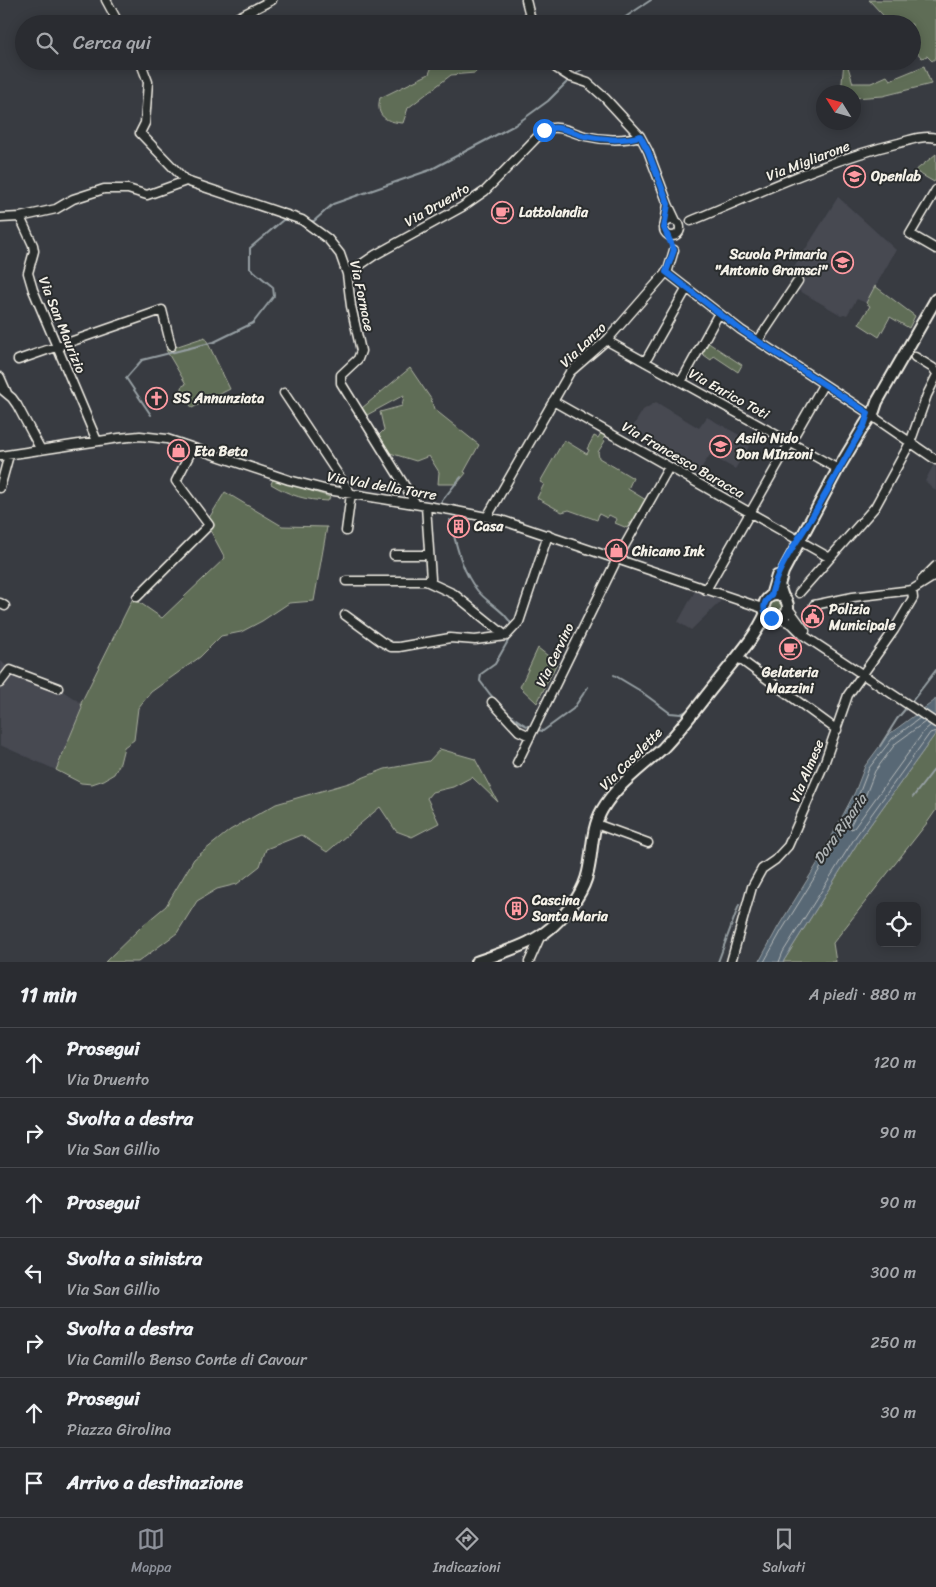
<!DOCTYPE html>
<html lang="it">
<meta charset="utf-8">
<style>
:root{--surface:#2a2c31;--page:#36383d;--text:#f1f3f6;--muted:#a5a7ab;--line:#46484d;--accent:#8c9099}
body{margin:0;font-family:Sriracha,sans-serif;background:var(--page);color:var(--text)}
.controls{position:absolute;right:15px;bottom:15px;display:grid;overflow:hidden;border-radius:8px;box-shadow:0 2px 12px #0003}
.controls button{width:45px;height:45px;display:grid;place-items:center;padding:0;border:0;border-bottom:1px solid var(--line);background:var(--surface);color:var(--text);font:25px sans-serif}
.compass{position:absolute;left:816px;top:85px;width:45px;height:45px;border-radius:50%;background:var(--surface);box-shadow:0 2px 12px #0003;rotate:307deg}
.stop{position:absolute;width:15px;height:15px;margin:-11px;border:4px solid #1a73e8;border-radius:50%;background:#fff}
.stop.end{background:#1a73e8;border-color:#fff;box-shadow:0 1px 5px #0008}
.list{margin:0;padding:0;list-style:none}
h2{display:flex;justify-content:space-between;align-items:center;height:65px;margin:0;padding:0 20px;font-size:21px}
h2 small{font-size:16px;font-weight:400;color:var(--muted)}
.list li{display:grid;grid-template-columns:32px 1fr auto;gap:15px;align-items:center;box-sizing:border-box;height:70px;padding:0 20px;border-top:1px solid var(--line)}
.list b{display:block;font-size:19px;white-space:nowrap}
.list p{margin:0;font-size:16px;white-space:nowrap;color:var(--muted)}
.list em{font-size:16px;font-style:normal;color:var(--muted)}
.icon{flex:none;width:28px;height:28px;fill:none;stroke:currentColor;stroke-width:2;stroke-linecap:round;stroke-linejoin:round}
.map{position:relative;flex:none;width:936px;height:962px;overflow:hidden}
.search{position:absolute;background:var(--surface);box-shadow:0 2px 12px #0003;left:15px;right:15px;top:15px;height:55px;display:flex;align-items:center;gap:12px;box-sizing:border-box;padding:0 18px;border-radius:28px;color:var(--muted);font-size:19px}
.sheet{height:555px;background:var(--surface)}
nav{display:flex;justify-content:space-around;align-items:center;box-sizing:border-box;height:70px;border-top:1px solid var(--line);background:var(--surface);font-size:14px;color:var(--muted)}
nav a{display:grid;justify-items:center;gap:2px}
nav .on{color:var(--accent)}
.map>svg:first-child{display:block}
.built{fill:#464851}
.green{fill:#5f6d56;stroke:#aaaf9f}
.water{fill:#586875;stroke:#969fa3}
.lines{fill:none;stroke-linecap:round;stroke-linejoin:round}
.shore{stroke:#b6baba;stroke-width:1}
.stream{stroke:#969fa3;stroke-width:2}
.minor-casing{stroke:#f4f1e8;stroke-width:11}
.major-casing{stroke:#f4f1e8;stroke-width:14}
.minor{stroke:#2a2d2e;stroke-width:8}
.major{stroke:#2a2d2e;stroke-width:10}
.route{stroke:#1a73e8;stroke-width:6}
.labels{text-anchor:middle;dominant-baseline:central;stroke-width:4;stroke-linejoin:round;paint-order:stroke}
.street-label{font-size:14px;fill:#f4f1e8;stroke:#2a2d2e}
.poi-label{font-size:14px;font-weight:bold;fill:#f4f1e8;stroke:#2a2d2e;text-anchor:start}
.water-label{font-size:15px;font-style:italic;fill:#aeb3b4;stroke:#2a2d2e}
</style>
<div class="map">
<svg width="936" height="962" viewBox="0 0 936 962">
<rect width="100%" height="100%" fill="#383b41"/>
<filter id="ink" filterUnits="userSpaceOnUse"><feTurbulence type="fractalNoise" baseFrequency=".02" numOctaves="2"/><feDisplacementMap in="SourceGraphic" scale="10" xChannelSelector="R" yChannelSelector="G"/><feConvolveMatrix kernelMatrix="1 2 1 2 8 2 1 2 1" color-interpolation-filters="sRGB"/></filter>
<g filter="url(#ink)">
<path class="built" d="M838,197L896,250L866,303L857,299L847,315L844,314L841,315L798,290L804,282L790,274Z
M656,402L699,428L707,417L752,442L735,469L710,455L695,477L673,464L676,455L632,428L643,410Z
M935,462L936,463V491L925,481Z
M695,591L721,601L691,630L678,622Z
M0,660L10,670L58,688L81,703L82,708L56,770L0,745Z"/>
<path class="green" d="M869,0H936V58L932,61L927,56L922,58L912,47V24H891Z
M434,61L482,63L475,73L451,75L408,108L403,123C387,122 375,117 380,98L429,74Z
M846,61H858L848,67L853,83H871L887,76L890,80L924,66L931,84L883,96L854,98V92H841L844,62Z
M936,154V179L934,182L915,171Z
M875,286L915,316L909,328L890,317L879,337L859,324L870,306L866,303Z
M205,337L230,389L192,408L181,387L186,384L166,350Z
M707,342L742,365L738,372L714,356L711,360L701,353Z
M410,368L431,399L434,409L479,445L464,472L466,473L457,484H438L439,472L429,456L416,461L390,453L379,435L384,430L380,412L402,406L404,395L367,415L362,408Z
M601,433L605,435L603,440L605,441L598,452L599,458L633,478L628,489L646,500L632,523H630L627,528L615,523L617,519L609,515L607,518L599,514L597,520L569,510L562,512L537,498L544,484L540,482L564,440L587,454L589,450L587,449L594,436L598,438Z
M273,479L330,497L328,501C305,500 291,496 271,484Z
M225,492L282,526L327,527L314,601L289,603L262,621L241,632L221,636L200,657L151,692L138,708L134,740L124,747L120,763L114,774L104,780L92,784L81,783L56,770L82,708L81,703L133,598L162,618L225,558L210,530L214,526L209,518Z
M769 607a7 7 0 1 1 14 0a7 7 0 1 1-14 0Z
M538,648L557,663L537,703L520,687Z
M936,733V810L927,823L833,943L836,962H783L860,839Z
M440,749L475,759L498,802L472,777L453,787L432,792L427,798L439,823L412,837L396,831L380,807L327,852L301,835L266,849L260,866L237,884L217,889L197,901L177,933L138,962H105L142,926L166,906L194,859L230,830L276,804L349,783L385,769L429,761Z"/>
<path class="water" d="M936,698V733L860,839L783,962H759L778,927L819,861L855,792L865,766L888,735L934,701Z"/>
<g class="lines">
<path class="shore" d="M925,722L896,743L875,771L865,797L850,826L851,829L854,828L925,730L931,725
M764,962L782,930L823,864L859,794L869,768L892,739L920,718
M779,962L783,952L856,836L930,733L936,731"/>
<path class="stream" d="M615,24L651,0
M574,76L591,61
M310,221H314L333,204L430,170L515,125L548,101L570,79
M151,415L126,378L142,360L214,342L253,323L274,296L273,287L250,268V248L283,220H293
M441,502L461,477
M450,520C456,543 461,570 477,590C487,603 506,611 512,626
M508,641L495,664L481,674L480,681C491,697 511,719 529,727
M614,675L639,690L670,713L681,714L689,710
M910,704L936,670
M537,730L543,731L573,709L588,687
M880,746L897,719L907,707
M913,797L936,767
M718,962L739,905"/>
<defs>
<path id="minor" d="M106,0L119,24
M526,0L532,24
M225,24L272,0
M151,61L142,66L148,82L145,123L140,133L186,181L302,220L328,239L340,254L347,274L351,306L361,351L358,359L341,375V383L416,504
M550,61L556,68L570,77L588,83L605,98L640,136L648,151L668,204
M936,190L910,234L936,249
M20,217L33,245L34,251L28,273L33,290L97,441
M0,218L20,217L56,209L73,199L104,189H128L147,195L186,181
M664 228a8 8 0 1 1 16 0a8 8 0 1 1-16 0Z
M691,221C759,193 827,160 899,143C910,140 924,135 936,138
M665,223L668,204L676,221
M666,272L741,330L868,413
M347,274L375,255L462,207L485,191L544,130C559,124 570,132 585,136C602,140 624,141 640,136
M608,339L611,343L838,469
M758,341L798,281
M915,357L933,368L936,372
M18,360L162,310L171,346
M645,362L687,288
M0,377L7,393
M681,382L719,313
M0,388L12,398L17,405L41,450
M284,393L351,494L346,531
M553,401L830,558
M872,416L936,460
M0,456L119,438L140,436L167,439L289,480L328,490L451,510L501,520L765,609
M0,488L9,455
M426,506L431,579
M487,517L570,372L608,339L663,276L668,270L674,250
M394,555H429
M922,580L936,566
M346,581H426L454,594L506,636
M706,590L823,385
M799,593L875,507L910,443L927,395L936,377
M137,597L209,525L176,481L193,448
M0,603L5,606
M814,605L853,597L912,590L936,575
M788,608L805,631
M345,615L382,642L391,647H399L450,638L475,640L506,636L519,622L548,535
M779,618L792,624L803,635L936,723
M737,657L837,730
M0,683L10,670L58,688
M492,702L519,731L530,736
M517,763L617,559L669,467
M596,824L648,843
M529,962L540,937
M731,962L752,887L762,869L775,860L788,846L824,764L848,695L894,630L913,598L912,590"/>
<path id="major" d="M764 607a12 12 0 1 1 24 0a12 12 0 1 1-24 0Z
M771,596L777,576
M783,597L779,585L783,572L838,469L864,426L874,411L877,402L936,299
M476,962C506,951 537,944 559,920C572,906 584,891 588,872C593,851 591,829 602,810C617,784 642,768 663,748C683,727 700,703 718,681C735,659 755,638 766,613"/>
</defs>
<use href="#minor" class="minor-casing"/>
<use href="#major" class="major-casing"/>
<use href="#minor" class="minor"/>
<use href="#major" class="major"/>
</g>
</g>
<g class="lines" filter="url(#ink)">
<path class="route" d="M544,130C559,124 570,132 585,136C602,140 624,141 640,136L648,151L668,204L664,228L674,250L666,272L741,330L868,413L864,426C847,454 832,484 815,512C799,540 778,564 771,596C762,602 762,612 771,618"/>
</g>
<defs>
<symbol id="school-ring" viewBox="-11 -11 22 22"><circle r="9.5" fill="#2a2d2e" stroke="#ff9aa2" stroke-width="1.5"/><path d="M0-5L7-2L0 1L-7-2ZM-4 1L0 2.5L4 1V4Q0 6-4 4Z" fill="#ff9aa2"/></symbol>
<symbol id="cafe-ring" viewBox="-11 -11 22 22"><circle r="9.5" fill="#2a2d2e" stroke="#ff9aa2" stroke-width="1.5"/><path d="M-5.5-4.5H6V0H3Q3 3.5 0 3.5H-2.5Q-5.5 3.5-5.5 0ZM3-3.2v2h1.7v-2ZM-6 4.5H4V6H-6Z" fill="#ff9aa2"/></symbol>
<symbol id="church-ring" viewBox="-11 -11 22 22"><circle r="9.5" fill="#2a2d2e" stroke="#ff9aa2" stroke-width="1.5"/><path d="M-1.2-6h2.4v3.5h3.3v2.4h-3.3V6h-2.4V-.1h-3.3v-2.4h3.3Z" fill="#ff9aa2"/></symbol>
<symbol id="shop-ring" viewBox="-11 -11 22 22"><circle r="9.5" fill="#2a2d2e" stroke="#ff9aa2" stroke-width="1.5"/><path d="M-5-2.5h2.3a2.7 3.5 0 0 1 5.4 0H5L5.5 6h-11ZM-1.5-2.5h3a1.5 2.3 0 0 0-3 0Z" fill="#ff9aa2"/></symbol>
<symbol id="building-ring" viewBox="-11 -11 22 22"><circle r="9.5" fill="#2a2d2e" stroke="#ff9aa2" stroke-width="1.5"/><path d="M-4-6H4V6H1V3H-1V6H-4ZM-2.5-4.3h1.7v1.8h-1.7ZM.8-4.3h1.7v1.8H.8ZM-2.5-1h1.7V.8h-1.7ZM.8-1h1.7V.8H.8Z" fill="#ff9aa2"/></symbol>
<symbol id="civic-ring" viewBox="-11 -11 22 22"><circle r="9.5" fill="#2a2d2e" stroke="#ff9aa2" stroke-width="1.5"/><path d="M-.6-6.5H3V-4.5H.6V-3L4-1V1h2V6H-6V1h2V-1L-.6-3ZM-1.2 2.5V6h2.4V2.5Z" fill="#ff9aa2"/></symbol>
</defs>
<g fill-rule="evenodd">
<use href="#school-ring" x="842" y="164" width="25" height="25"/>
<use href="#cafe-ring" x="490" y="200" width="25" height="25"/>
<use href="#school-ring" x="830" y="250" width="25" height="25"/>
<use href="#church-ring" x="144" y="386" width="25" height="25"/>
<use href="#school-ring" x="708" y="434" width="25" height="25"/>
<use href="#shop-ring" x="166" y="438" width="25" height="25"/>
<use href="#building-ring" x="446" y="514" width="25" height="25"/>
<use href="#shop-ring" x="604" y="538" width="25" height="25"/>
<use href="#civic-ring" x="800" y="604" width="25" height="25"/>
<use href="#cafe-ring" x="778" y="636" width="25" height="25"/>
<use href="#building-ring" x="504" y="896" width="25" height="25"/>
</g>
<g class="labels">
<g class="street-label">
<text transform="translate(808 161) rotate(-21)">Via Migliarone</text>
<text transform="translate(437 205) rotate(-30)">Via Druento</text>
<text transform="translate(362 296) rotate(78)">Via Fornace</text>
<text transform="translate(62 325) rotate(68)">Via San Maurizio</text>
<text transform="translate(583 345) rotate(-44)">Via Lanzo</text>
<text transform="translate(729 394) rotate(29)">Via Enrico Toti</text>
<text transform="translate(683 460) rotate(30)">Via Francesco Baracca</text>
<text transform="translate(382 486) rotate(10)">Via Val della Torre</text>
<text transform="translate(555 655) rotate(-64)">Via Cervino</text>
<text transform="translate(631 759) rotate(-45)">Via Caselette</text>
<text transform="translate(807 771) rotate(-67)">Via Almese</text>
</g>
<g class="poi-label">
<text x="871" y="176">Openlab</text>
<text x="519" y="212">Lattolandia</text>
<text x="827" y="254" text-anchor="end">Scuola Primaria<tspan x="827" dy="16">"Antonio Gramsci"</tspan></text>
<text x="173" y="398">SS Annunziata</text>
<text x="736" y="438">Asilo Nido<tspan x="736" dy="16">Don MInzoni</tspan></text>
<text x="194" y="451">Eta Beta</text>
<text x="474" y="526">Casa</text>
<text x="632" y="551">Chicano Ink</text>
<text x="829" y="609">Polizia<tspan x="829" dy="16">Municipale</tspan></text>
<text x="790" y="672" text-anchor="middle">Gelateria<tspan x="790" dy="16">Mazzini</tspan></text>
<text x="532" y="900">Cascina<tspan x="532" dy="16">Santa Maria</tspan></text>
</g>
<g class="water-label">
<text transform="translate(840 829) rotate(-55)">Dora Riparia</text>
</g>
</g>
</svg>
<div class="controls">
<button><svg class="icon" aria-label="locate" viewBox="0 0 24 24"><circle cx="12" cy="12" r="6"/><path d="M12 2v4M12 18v4M2 12h4M18 12h4"/></svg></button>
</div>
<svg class="compass" viewBox="-18 -18 36 36"><path d="M0-13l5 13h-10z" fill="#e53935"/><path d="M0 13l5-13h-10z" fill="#a5a7ab"/></svg>
<div class="stop" style="left:544px;top:130px"></div>
<div class="stop end" style="left:771px;top:618px"></div>
<div class="search"><svg class="icon" aria-label="search" viewBox="0 0 24 24"><circle cx="10" cy="10" r="6"/><path d="M15 15l6 6"/></svg>Cerca qui</div>
</div>
<section class="sheet">
<h2>11 min<small>A piedi · 880 m</small></h2>
<ul class="list">
<li><svg class="icon" aria-label="ahead" viewBox="0 0 24 24"><path d="M12 20V5M6 11l6-6 6 6"/></svg><div><b>Prosegui</b><p>Via Druento</p></div><em>120 m</em></li>
<li><svg class="icon" aria-label="right" viewBox="0 0 24 24"><path d="M7 20v-9h11M14 6l5 5-5 5"/></svg><div><b>Svolta a destra</b><p>Via San Gillio</p></div><em>90 m</em></li>
<li><svg class="icon" aria-label="ahead" viewBox="0 0 24 24"><path d="M12 20V5M6 11l6-6 6 6"/></svg><div><b>Prosegui</b></div><em>90 m</em></li>
<li><svg class="icon" aria-label="left" viewBox="0 0 24 24"><path d="M17 20v-9H6M10 6l-5 5 5 5"/></svg><div><b>Svolta a sinistra</b><p>Via San Gillio</p></div><em>300 m</em></li>
<li><svg class="icon" aria-label="right" viewBox="0 0 24 24"><path d="M7 20v-9h11M14 6l5 5-5 5"/></svg><div><b>Svolta a destra</b><p>Via Camillo Benso Conte di Cavour</p></div><em>250 m</em></li>
<li><svg class="icon" aria-label="ahead" viewBox="0 0 24 24"><path d="M12 20V5M6 11l6-6 6 6"/></svg><div><b>Prosegui</b><p>Piazza Girolina</p></div><em>30 m</em></li>
<li><svg class="icon" aria-label="arrive" viewBox="0 0 24 24"><path d="M6 21V4h12l-3 4 3 4H6"/></svg><div><b>Arrivo a destinazione</b></div></li>
</ul>
</section>
<nav>
<a class="on"><svg class="icon" aria-label="map" viewBox="0 0 24 24"><path d="M3 6l6-2 6 2 6-2v14l-6 2-6-2-6 2zM9 4v14M15 6v14"/></svg>Mappa</a>
<a><svg class="icon" aria-label="directions" viewBox="0 0 24 24"><path d="M12 3l9 9-9 9-9-9zM9 14v-3h6M13 9l2 2-2 2"/></svg>Indicazioni</a>
<a><svg class="icon" aria-label="saved" viewBox="0 0 24 24"><path d="M7 4h10v16l-5-4-5 4z"/></svg>Salvati</a>
</nav>
